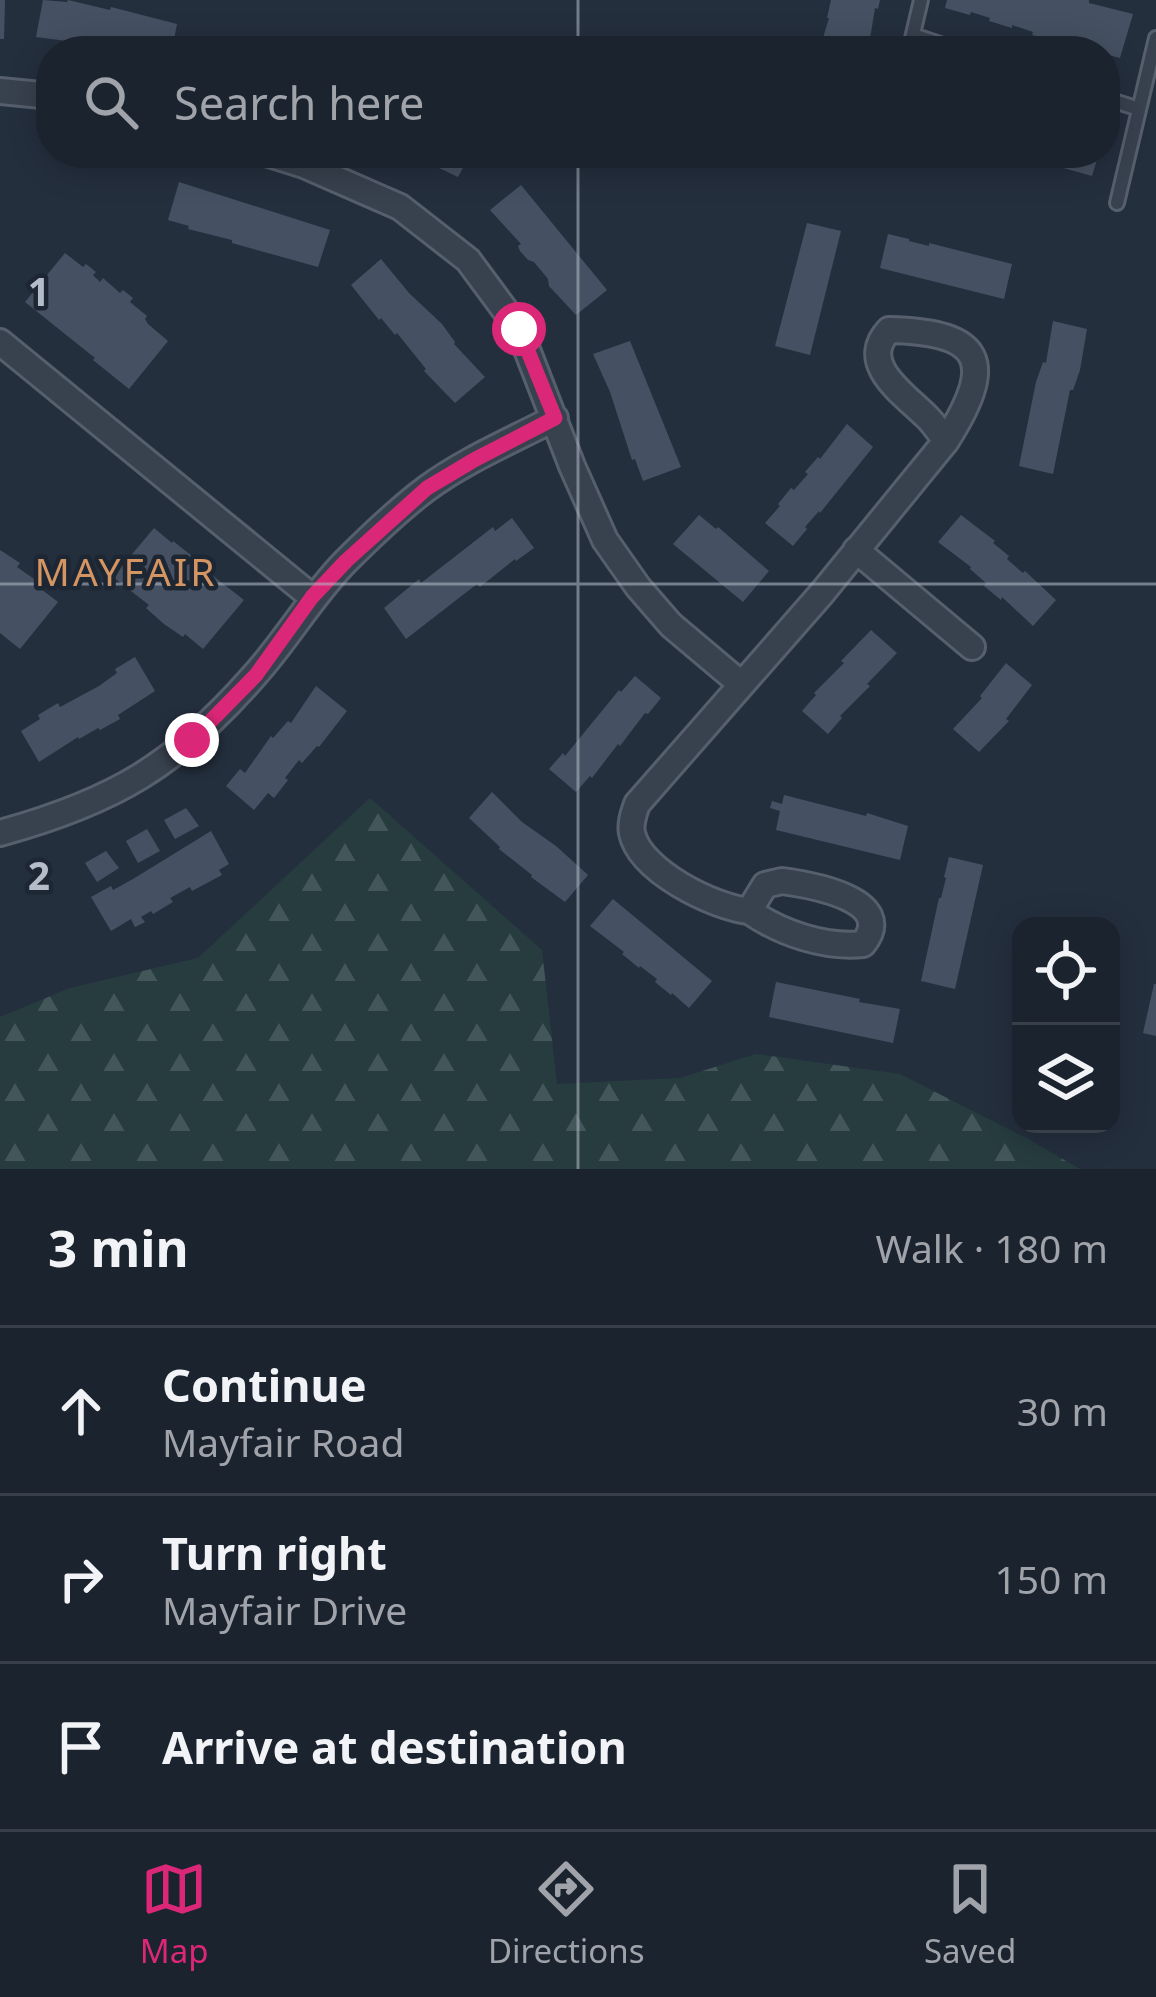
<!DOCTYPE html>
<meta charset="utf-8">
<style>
:root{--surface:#1b232e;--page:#282f3a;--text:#f1f3f6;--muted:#a0a4aa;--line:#39404a;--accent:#db2777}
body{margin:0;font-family:"Noto Sans",sans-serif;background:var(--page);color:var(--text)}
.controls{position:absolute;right:36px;bottom:36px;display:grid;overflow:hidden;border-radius:24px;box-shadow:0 6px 30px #0003}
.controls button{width:108px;height:108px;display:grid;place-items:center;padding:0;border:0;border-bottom:3px solid var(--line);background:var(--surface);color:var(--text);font:60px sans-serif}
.stop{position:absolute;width:36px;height:36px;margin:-27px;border:9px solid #db2777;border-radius:50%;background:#fff}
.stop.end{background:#db2777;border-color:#fff;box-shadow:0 3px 12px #0008}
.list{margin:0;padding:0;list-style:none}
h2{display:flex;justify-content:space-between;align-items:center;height:156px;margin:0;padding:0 48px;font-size:51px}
h2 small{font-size:39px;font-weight:400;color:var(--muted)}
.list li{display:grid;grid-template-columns:78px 1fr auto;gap:36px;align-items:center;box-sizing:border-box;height:168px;padding:0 48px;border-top:3px solid var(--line)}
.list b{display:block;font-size:45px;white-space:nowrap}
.list p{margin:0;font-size:39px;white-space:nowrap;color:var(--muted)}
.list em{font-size:39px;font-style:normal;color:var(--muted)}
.icon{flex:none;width:66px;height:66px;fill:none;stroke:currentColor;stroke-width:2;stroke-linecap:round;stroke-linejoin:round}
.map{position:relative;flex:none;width:1156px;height:1169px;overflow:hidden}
.search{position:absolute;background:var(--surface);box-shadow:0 6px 30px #0003;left:36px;right:36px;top:36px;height:132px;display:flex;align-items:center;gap:30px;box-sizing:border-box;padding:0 42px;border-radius:48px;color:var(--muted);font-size:45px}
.sheet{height:660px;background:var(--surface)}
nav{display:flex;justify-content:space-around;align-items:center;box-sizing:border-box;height:168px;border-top:3px solid var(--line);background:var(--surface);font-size:33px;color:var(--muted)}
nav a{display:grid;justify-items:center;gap:6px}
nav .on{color:var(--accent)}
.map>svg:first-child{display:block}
.forest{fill:url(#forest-firs)}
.building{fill:#455162}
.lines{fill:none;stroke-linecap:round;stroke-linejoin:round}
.lane-casing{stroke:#565f6c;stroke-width:18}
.street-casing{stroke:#565f6c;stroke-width:30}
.lane{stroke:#38414e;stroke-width:12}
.street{stroke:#38414e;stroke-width:24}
.route{stroke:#db2777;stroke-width:15}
.grid{fill:none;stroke:#b4bcc9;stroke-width:3;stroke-opacity:0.55}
.labels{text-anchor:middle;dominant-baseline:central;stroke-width:9;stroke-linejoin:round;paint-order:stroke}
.neighbourhood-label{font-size:39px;letter-spacing:3px;fill:#d59563;stroke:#1d2633}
.grid-label{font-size:39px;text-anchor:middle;font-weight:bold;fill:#b4bcc9;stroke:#1d2633;stroke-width:9;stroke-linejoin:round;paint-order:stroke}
</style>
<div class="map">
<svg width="1156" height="1169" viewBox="0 0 1156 1169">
<defs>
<pattern id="forest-firs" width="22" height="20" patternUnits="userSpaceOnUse" patternTransform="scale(3)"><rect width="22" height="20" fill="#263c3f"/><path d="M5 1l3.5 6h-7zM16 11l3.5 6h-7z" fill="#435659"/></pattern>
</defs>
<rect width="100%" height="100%" fill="#242f3e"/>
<path class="forest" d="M370,798L542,950L557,1084L680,1078L756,1054L900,1074L1028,1139L1080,1169H0V1017L70,988L198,958Z"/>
<path class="building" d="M0,0H5L4,39H0Z
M43,0L67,2L68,0L110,10L111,7L177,24L172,51H127L105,47L98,50L87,48L82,43L36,37Z
M831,0H880L878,9L875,8L868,51H819L829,18H827Z
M947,0H1089V3L1133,14L1120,58L1105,54V51H1088L1055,39L1054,41L1032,35L1033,32L1012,25V28L989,21L990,18L971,12L970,15L945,8Z
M418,153H471L458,177L416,157Z
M1010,153H1099L1092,176Z
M179,182L330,230L318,267L232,243V240L188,229L189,226L168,220Z
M521,185L607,290L576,315L549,286L548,279L534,262L528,260L520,251L518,246L521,244L490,210Z
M807,223L841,231L810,355L775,346Z
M888,234L909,239V241L929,246V243L1012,264L1004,299L880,268Z
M65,253L83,267L86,264L96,272L93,275L100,282L103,278L120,293L123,290L133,298L130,302L147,316L145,319L148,324L168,341L129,389L93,360L95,358L25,302Z
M381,259L409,293L442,324L455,342L454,344L485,377L455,403L424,371L426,369L397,333L395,335L381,318L379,320L351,285Z
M1053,321L1087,329L1080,370L1073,390H1070L1053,474L1019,466L1036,382L1043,362L1046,363Z
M630,341L681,467L643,481L635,459L632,460L610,392L593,354Z
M847,424L873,447L820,513L819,511L805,527L807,529L793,546L765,523L780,506L778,504L791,488L794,490L808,474L805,472L818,457L820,459Z
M699,515L716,529L718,527L769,571L743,602L673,544Z
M961,515L995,541L993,543L1009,556L1007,559L1023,573L1025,571L1056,600L1033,626L1002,597L1001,600L984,586L986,583L970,569L971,567L938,542Z
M512,518L534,548L516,561L515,559L480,587L477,584L406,639L384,608L419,579L421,583L493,527L495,531Z
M154,528L172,543L173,541L192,556L190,558L244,600L203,649L185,634L183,637L164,624L146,608L149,605L113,577Z
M0,550L20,563L17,567L44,586L41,589L58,602L20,649L0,633Z
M871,630L897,653L867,684L870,686L840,716L842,718L828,734L802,711L816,695L814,693L844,663L841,661Z
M135,657L155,691L118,715L120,719L100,730L98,728L79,739L78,737L39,762L21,731L40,719L38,715L58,703L60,707L99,686L117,673L115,669Z
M1006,663L1032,685L1006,719L1009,721L979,752L953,729L982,698L980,696Z
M635,676L661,698L648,714L645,713L620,746L618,744L592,778L590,776L576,792L549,769L563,753L565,756L619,690L621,692Z
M316,686L347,711L319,747L317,746L302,763L299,760L285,778L288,780L274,798L268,793L254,810L226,786L240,769L245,773L271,736L273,738L288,721L291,723Z
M492,792L522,822L556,846L588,875L565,902L531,877L532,875L499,849L500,847L469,818Z
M784,795L866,816L867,813L908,826L900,860L776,830L780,811L770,808L772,801L782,804Z
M186,808L199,826L175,839L164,820Z
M147,829L160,851L138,863L126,841Z
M211,831L229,864L219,870L222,875L192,891L190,887L170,898L173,902L153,914L151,911L141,917L145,922L135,927L131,919L111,931L91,897L111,886L113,890L133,879Z
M106,851L119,868L97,882L85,863Z
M949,857L983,865L955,989L921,981L939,898H941L946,878L944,877Z
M613,899L712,981L689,1008L672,993L671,995L655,982L657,979L640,966L639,968L622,954L624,952L590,926Z
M776,982L860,999L859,1002L900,1009L893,1043L769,1017Z
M1154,984H1156V1036L1143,1033Z"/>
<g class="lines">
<defs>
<path id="lane" d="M913,35L961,51
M909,51L921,0
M1105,98L1139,109
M1117,203L1156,38"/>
<path id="street" d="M0,91L51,96
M266,153L304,165L400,207L468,260L519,329L572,466L605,540L638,587L671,625L741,684
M889,330C986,332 995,364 946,441C940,433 934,424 927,417C904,394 857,364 889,330Z
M0,342L312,597
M856,550L972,647
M0,833C113,802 175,766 253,677C286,641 310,598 345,562C370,537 398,510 426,489C465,460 513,440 555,418
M782,881C812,885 898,900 863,944C824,948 781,933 749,911L765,885Z
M749,911C713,907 640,871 632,833C630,823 634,813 637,804L822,593L946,441"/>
</defs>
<use href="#lane" class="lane-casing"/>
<use href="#street" class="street-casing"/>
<use href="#lane" class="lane"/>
<use href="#street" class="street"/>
</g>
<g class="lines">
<path class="route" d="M192,740L256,675L312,597L346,561L427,488L474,460L555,418L519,329"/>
</g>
<path class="grid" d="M578,0V51M578,153V1169M0,584H1156"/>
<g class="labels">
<g class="neighbourhood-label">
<text x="126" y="570">MAYFAIR</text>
</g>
</g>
<g class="grid-label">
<text x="39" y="306">1</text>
<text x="39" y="890">2</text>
</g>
</svg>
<div class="controls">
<button><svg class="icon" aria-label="locate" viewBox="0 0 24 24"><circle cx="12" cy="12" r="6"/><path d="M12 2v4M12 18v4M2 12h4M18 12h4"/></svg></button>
<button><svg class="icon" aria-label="layers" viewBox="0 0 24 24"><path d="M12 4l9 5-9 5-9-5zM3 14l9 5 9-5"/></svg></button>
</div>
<div class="stop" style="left:519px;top:329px"></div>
<div class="stop end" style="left:192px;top:740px"></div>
<div class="search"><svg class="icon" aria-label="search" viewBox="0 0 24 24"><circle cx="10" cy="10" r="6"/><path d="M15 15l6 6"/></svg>Search here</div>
</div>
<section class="sheet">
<h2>3 min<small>Walk · 180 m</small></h2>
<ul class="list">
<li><svg class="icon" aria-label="ahead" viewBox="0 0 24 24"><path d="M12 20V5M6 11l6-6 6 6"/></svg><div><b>Continue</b><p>Mayfair Road</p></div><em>30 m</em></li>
<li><svg class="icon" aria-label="right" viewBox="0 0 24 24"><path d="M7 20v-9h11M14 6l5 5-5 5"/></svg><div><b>Turn right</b><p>Mayfair Drive</p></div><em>150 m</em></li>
<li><svg class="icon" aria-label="arrive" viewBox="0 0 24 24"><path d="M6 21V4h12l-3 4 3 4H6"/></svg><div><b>Arrive at destination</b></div></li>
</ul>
</section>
<nav>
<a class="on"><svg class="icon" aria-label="map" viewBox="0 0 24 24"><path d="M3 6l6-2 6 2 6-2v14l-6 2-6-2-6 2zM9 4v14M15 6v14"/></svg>Map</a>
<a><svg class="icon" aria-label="directions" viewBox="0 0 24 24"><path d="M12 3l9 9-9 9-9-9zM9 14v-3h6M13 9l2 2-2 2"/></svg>Directions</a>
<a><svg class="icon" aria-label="saved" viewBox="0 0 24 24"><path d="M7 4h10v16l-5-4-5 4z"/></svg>Saved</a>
</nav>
